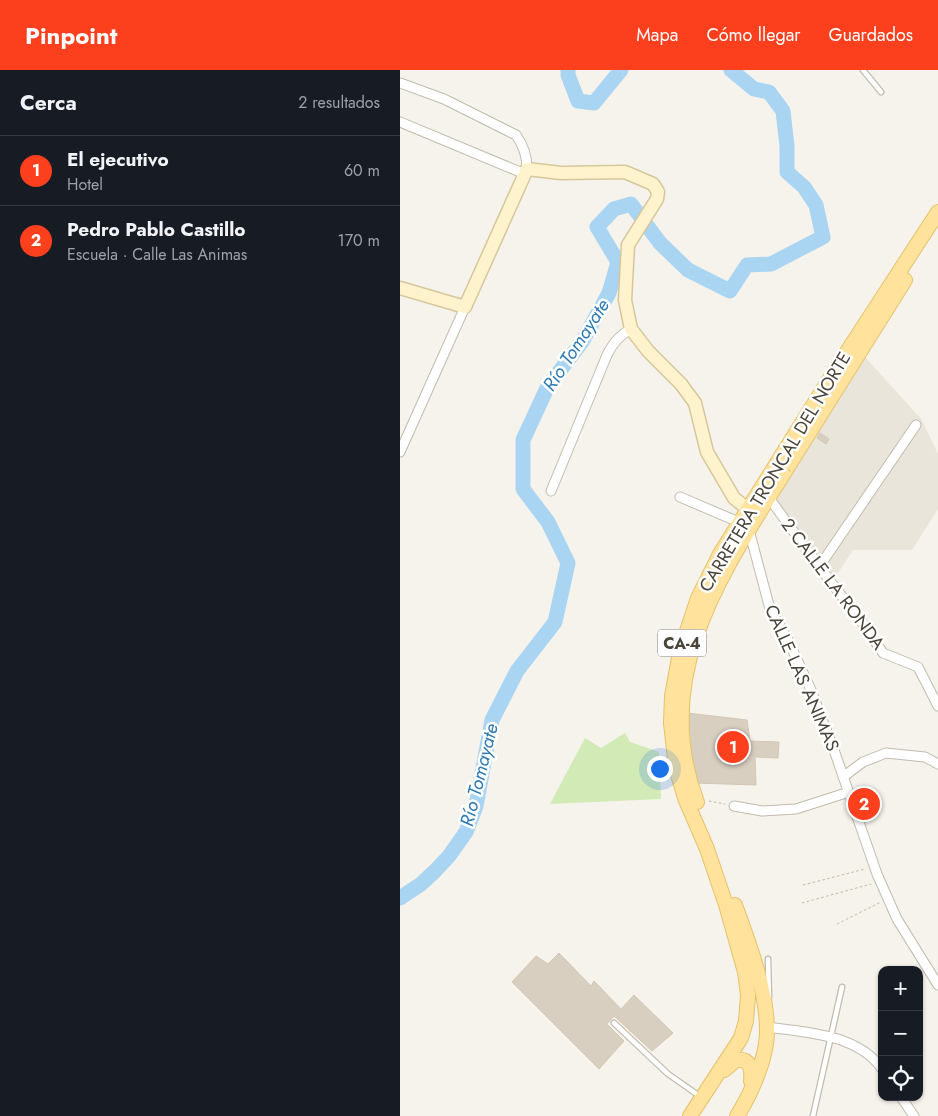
<!DOCTYPE html>
<html lang="es">
<meta charset="utf-8">
<style>
:root{--surface:#171b24;--page:#242831;--text:#f1f3f6;--muted:#9ea1a6;--line:#363941;--accent:#fc3f1d}
body{margin:0;font-family:Jost,sans-serif;background:var(--page);color:var(--text)}
.controls{position:absolute;right:15px;bottom:15px;display:grid;overflow:hidden;border-radius:10px;box-shadow:0 1px 4px #0004}
.controls button{width:45px;height:45px;display:grid;place-items:center;padding:0;border:0;border-bottom:1px solid var(--line);background:var(--surface);color:var(--text);font:25px sans-serif}
.you{position:absolute;left:259px;top:698px;width:18px;height:18px;margin:-12px;border:4px solid #fff;border-radius:50%;background:#1a73e8;box-shadow:0 0 0 8px #1a73e833}
.badge{display:grid;place-items:center;width:32px;height:32px;border-radius:50%;background:var(--accent);color:#fff;font-size:16px;font-weight:700}
.pin{position:absolute;translate:-50% -50%;border:2px solid #fff;box-shadow:0 1px 5px #0006}
.list{margin:0;padding:0;list-style:none}
h2{display:flex;justify-content:space-between;align-items:center;height:65px;margin:0;padding:0 20px;font-size:21px}
h2 small{font-size:16px;font-weight:400;color:var(--muted)}
.list li{display:grid;grid-template-columns:32px 1fr auto;gap:15px;align-items:center;box-sizing:border-box;height:70px;padding:0 20px;border-top:1px solid var(--line)}
.list b{display:block;font-size:19px;white-space:nowrap}
.list p{margin:0;font-size:16px;white-space:nowrap;color:var(--muted)}
.list em{font-size:16px;font-style:normal;color:var(--muted)}
.icon{flex:none;width:28px;height:28px;fill:none;stroke:currentColor;stroke-width:2;stroke-linecap:round;stroke-linejoin:round}
.map{position:relative;flex:none;width:538px;height:1046px;overflow:hidden}
header{display:flex;align-items:center;gap:30px;box-sizing:border-box;height:70px;padding:0 25px;background:var(--accent);color:#fff}
header strong{font-size:24px}
nav{display:flex;gap:28px;margin-inline-start:auto;font-size:18px}
main{display:flex}
aside{flex:1;background:var(--surface)}
.map>svg:first-child{display:block}
.residential{fill:#eae5da}
.green{fill:#d2eab5}
.lines{fill:none;stroke-linecap:round;stroke-linejoin:round}
.river{stroke:#a9d4f2;stroke-width:15}
.building{fill:#d8cfc1;stroke:#d3c7b4}
.lane-casing{stroke:#c2bbae;stroke-width:7}
.street-casing{stroke:#c2bbae;stroke-width:11}
.secondary-casing{stroke:#d6c79b;stroke-width:15}
.primary-casing{stroke:#e6c16a;stroke-width:16}
.path{stroke:#c4b79f;stroke-width:1;stroke-dasharray:2.5 2.5;stroke-linecap:butt}
.lane{stroke:#fff;stroke-width:4.5}
.street{stroke:#fff;stroke-width:9}
.secondary{stroke:#fff3cd;stroke-width:12}
.primary{stroke:#ffe39c;stroke-width:14}
.path-bridge{stroke:#c4b79f;stroke-width:1;stroke-dasharray:2.5 2.5;stroke-linecap:butt}
.labels{text-anchor:middle;dominant-baseline:central;stroke-width:5;stroke-linejoin:round;paint-order:stroke}
.shield{fill:#fff;stroke:#817c74;stroke-width:1}
.shield-label{font-size:16px;font-weight:bold;fill:#4b4439}
.street-label{font-size:18px;fill:#4b4439;stroke:#fff}
.water-label{font-size:19px;font-style:italic;fill:#2e7ab2;stroke:#fff}
</style>
<header>
<strong>Pinpoint</strong>
<nav><a>Mapa</a><a>Cómo llegar</a><a>Guardados</a></nav>
</header>
<main>
<aside>
<h2>Cerca<small>2 resultados</small></h2>
<ul class="list">
<li><span class="badge">1</span><div><b>El ejecutivo</b><p>Hotel</p></div><em>60 m</em></li>
<li><span class="badge">2</span><div><b>Pedro Pablo Castillo</b><p>Escuela · Calle Las Animas</p></div><em>170 m</em></li>
</ul>
</aside>
<div class="map">
<svg width="538" height="1046" viewBox="0 0 538 1046">
<rect width="100%" height="100%" fill="#f6f3ec"/>
<path class="residential" d="M465,287L522,350L538,384V439L512,480H453L434,509L373,428Z"/>
<path class="green" d="M225,663L230,672L259,682L261,729L150,734L185,668L201,678Z"/>
<g class="lines">
<path class="river" d="M168,0V5L178,31L194,33L221,0
M0,828L21,814L35,801L49,786L66,762L76,736L92,650L117,601L155,552L168,493L148,452L123,419V370L148,316L182,272L209,223L218,192L197,157L214,139L231,134L260,173L288,200L330,221L347,195L371,194L423,167L416,135L404,117L387,102V76L383,41L369,22L354,19L331,0"/>
</g>
<path class="building" d="M420,363L429,369L426,374L417,368Z
M287,643L347,650L350,671L379,672L378,688L355,687L356,715L295,713L287,682Z
M159,883L191,916L194,911L221,939L234,925L273,963L252,981L214,946L207,954L224,971L199,999L112,912L136,886L148,894Z"/>
<g class="lines">
<defs>
<path id="lane" d="M463,0L481,22
M368,889L369,927
M214,953L268,1004L301,1027
M413,1046L442,917"/>
<path id="street" d="M0,13L44,29L116,65C124,76 127,86 127,99
M0,52L125,104
M0,382L65,237
M151,421L207,285C213,273 219,266 231,259
M280,427L341,453
M369,428L433,515L456,544L483,583L518,597L538,636
M349,460L370,539L388,570L411,620L434,680L477,804L497,849L538,915
M419,497L516,355
M443,707L463,692L486,683L525,687L538,694
M334,736L362,741L396,739L449,722
M367,957C405,962 458,964 482,999
M501,1027L514,1046"/>
<path id="secondary" d="M0,218L65,237L127,99L161,103L225,102L253,114L258,122L257,129L228,175L225,230L231,259L248,281L281,314L295,333L307,382L334,428L349,440"/>
<path id="primary" d="M297,732C247,602 327,496 392,390C430,330 467,270 505,210
M335,835C349,874 368,922 367,964C366,990 351,1024 337,1046
M324,1000L336,990C351,988 352,1000 351,1011
M290,1046L341,968L346,951L348,925L345,902L327,838L307,779L285,728L276,698L271,653L272,626L280,582L298,528L320,484L434,302L538,142"/>
</defs>
<use href="#lane" class="lane-casing"/>
<use href="#street" class="street-casing"/>
<use href="#secondary" class="secondary-casing"/>
<use href="#primary" class="primary-casing"/>
<path class="path" d="M309,731L325,734
M403,815L465,799
M402,833L471,814
M437,854L481,832"/>
<use href="#lane" class="lane"/>
<use href="#street" class="street"/>
<use href="#secondary" class="secondary"/>
<use href="#primary" class="primary"/>
<path class="path-bridge" d="M371,390L392,402"/>
</g>
<g class="labels">
<rect class="shield" x="258" y="559.5" width="48" height="27" rx="4"/>
<g class="shield-label">
<text x="282" y="573">CA-4</text>
</g>
<g class="street-label">
<text transform="translate(375 402) rotate(-59)">CARRETERA TRONCAL DEL NORTE</text>
<text transform="translate(433 514) rotate(53)">2 CALLE LA RONDA</text>
<text transform="translate(402 608) rotate(66)">CALLE LAS ANIMAS</text>
</g>
<g class="water-label">
<text transform="translate(176 275) rotate(-57)">Río Tomayate</text>
<text transform="translate(79 705) rotate(-76)">Río Tomayate</text>
</g>
</g>
</svg>
<div class="controls">
<button>+</button>
<button>−</button>
<button><svg class="icon" aria-label="locate" viewBox="0 0 24 24"><circle cx="12" cy="12" r="6"/><path d="M12 2v4M12 18v4M2 12h4M18 12h4"/></svg></button>
</div>
<div class="you"></div>
<div class="pin badge" style="left:333px;top:677px">1</div>
<div class="pin badge" style="left:464px;top:734px">2</div>
</div>
</main>
